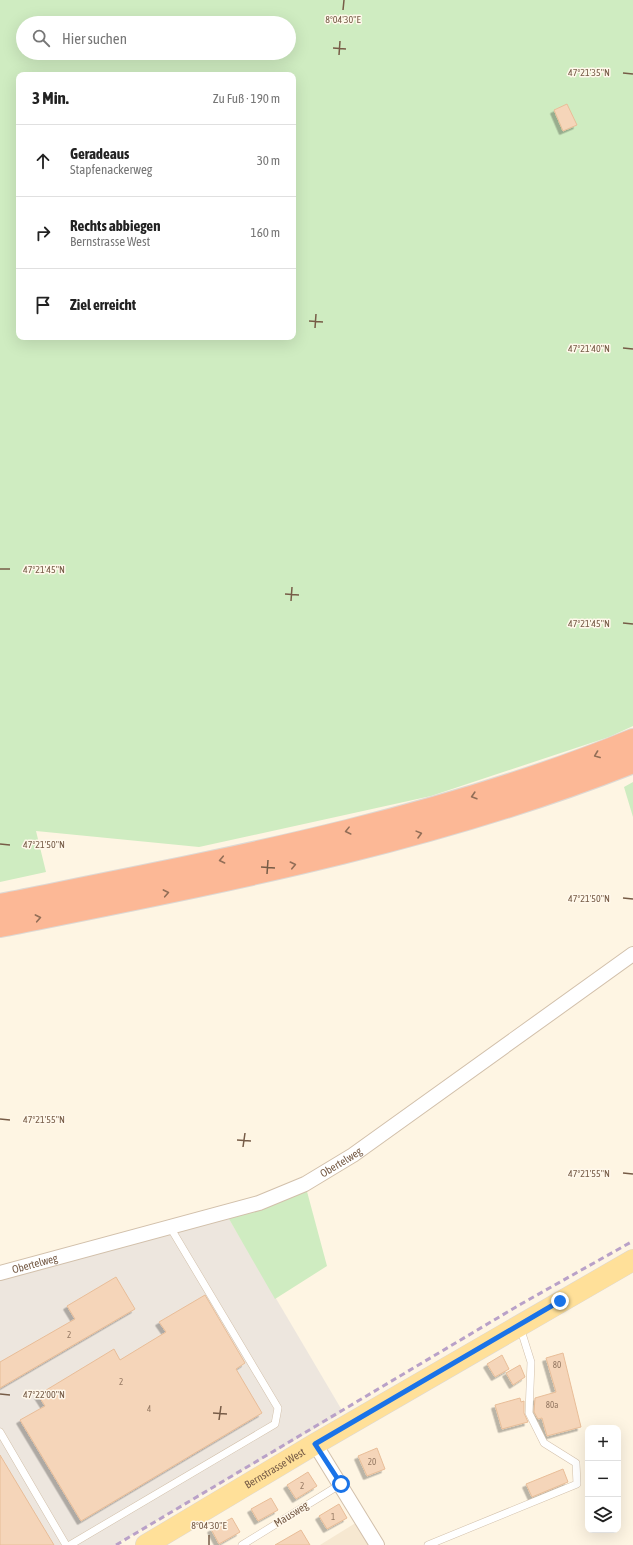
<!DOCTYPE html>
<html lang="de">
<meta charset="utf-8">
<style>
:root{--surface:#fff;--page:#f6f6f6;--text:#222;--muted:#767676;--line:#e0e0e0}
body{margin:0;font-family:"Asap Condensed",sans-serif;background:var(--page);color:var(--text)}
.controls{position:absolute;right:12px;bottom:12px;display:grid;overflow:hidden;border-radius:8px;box-shadow:0 4px 16px #0002}
.controls button{width:36px;height:36px;display:grid;place-items:center;padding:0;border:0;border-bottom:1px solid var(--line);background:var(--surface);color:var(--text);font:20px sans-serif}
.stop{position:absolute;width:12px;height:12px;margin:-9px;border:3px solid #1a73e8;border-radius:50%;background:#fff}
.stop.end{background:#1a73e8;border-color:#fff;box-shadow:0 1px 4px #0008}
.list{margin:0;padding:0;list-style:none}
h2{display:flex;justify-content:space-between;align-items:center;height:52px;margin:0;padding:0 16px;font-size:17px}
h2 small{font-size:13px;font-weight:400;color:var(--muted)}
.list li{display:grid;grid-template-columns:26px 1fr auto;gap:12px;align-items:center;box-sizing:border-box;height:72px;padding:0 16px;border-top:1px solid var(--line)}
.list b{display:block;font-size:15px;white-space:nowrap}
.list p{margin:0;font-size:13px;white-space:nowrap;color:var(--muted)}
.list em{font-size:13px;font-style:normal;color:var(--muted)}
.icon{flex:none;width:22px;height:22px;fill:none;stroke:currentColor;stroke-width:2;stroke-linecap:round;stroke-linejoin:round}
.map{position:relative;flex:none;width:633px;height:1545px;overflow:hidden}
.search{position:absolute;background:var(--surface);box-shadow:0 4px 16px #0002;left:16px;top:16px;width:280px;height:44px;display:flex;align-items:center;gap:10px;box-sizing:border-box;padding:0 14px;border-radius:22px;color:var(--muted);font-size:15px}
.panel{position:absolute;background:var(--surface);box-shadow:0 4px 16px #0002;left:16px;top:72px;width:280px;height:268px;border-radius:8px}
.map>svg:first-child{display:block}
.residential{fill:#f6e8d1}
.industrial{fill:#ede6de}
.green{fill:#cfecc1;fill-rule:evenodd}
.building{fill:#f5d5b9;stroke:#e8bd98;filter:url(#shadow)}
.lines{fill:none;stroke-linecap:round;stroke-linejoin:round}
.lane-casing{stroke:#d2c0ab;stroke-width:8}
.street-casing{stroke:#d2c0ab;stroke-width:16}
.primary-casing{stroke:#ded8d3;stroke-width:22}
.highway-casing{stroke:#ded8d3;stroke-width:24}
.lane{stroke:#fff;stroke-width:7}
.street{stroke:#fff;stroke-width:14}
.primary{stroke:#ffe099;stroke-width:21}
.highway{stroke:#fcb896;stroke-width:22}
.rail{stroke:#b9a1c8;stroke-width:3;stroke-dasharray:6 4;stroke-linecap:butt}
.oneway{stroke:#926e57}
.route{stroke:#1a73e8;stroke-width:5}
.ticks{fill:none;stroke:#775c47;stroke-width:1.5}
.labels{text-anchor:middle;dominant-baseline:central;stroke-width:3;stroke-linejoin:round;paint-order:stroke}
.number-label{font-size:9px;fill:#967a64}
.street-label{font-size:11px;fill:#775c47;stroke:#fff8eb}
.ticks-label{font-size:10px;text-anchor:middle;fill:#775c47;stroke:#fff8eb;stroke-width:3;stroke-linejoin:round;paint-order:stroke}
</style>
<div class="map">
<svg width="633" height="1545" viewBox="0 0 633 1545">
<defs>
<filter id="shadow"><feDropShadow dx="-3.5" dy="3.5" stdDeviation="0" flood-color="#0004"/></filter>
</defs>
<rect width="100%" height="100%" fill="#fef5e3"/>
<path class="residential" d="M362,1519L377,1545H320Z"/>
<path class="industrial" d="M225,1212L343,1412L115,1545H0V1273Z"/>
<path class="green" d="M0,0H633V726L609,737L431,796L199,847L36,831L46,872L0,882ZM23,23H289V53H23ZM19,75H293V337H19Z
M633,782V817L624,787Z
M305,1184L327,1266L275,1299L225,1212Z"/>
<path class="building" d="M567,104L577,125L563,131L554,110Z
M116,1277L135,1309L0,1388V1362L75,1319L67,1306Z
M205,1295L245,1363L236,1369L262,1413L81,1521L20,1420L45,1406L38,1395L114,1349L120,1360L166,1332L159,1322Z
M563,1353L581,1427L547,1436L542,1418L538,1419L534,1412L535,1398L556,1392L546,1358Z
M502,1355L509,1369L495,1377L487,1364Z
M520,1365L525,1377L513,1385L506,1373Z
M520,1398L521,1402L524,1401V1413L528,1422L502,1429L495,1405Z
M377,1448L385,1469L367,1476L358,1456Z
M0,1455L54,1545H0Z
M563,1469L568,1482L532,1497L526,1484Z
M308,1472L317,1486L296,1499L287,1485Z
M271,1498L278,1510L258,1521L251,1509Z
M339,1504L347,1518L327,1529L319,1516Z
M232,1518L240,1532L219,1544L211,1529Z
M301,1530L310,1545H275Z"/>
<g class="lines">
<defs>
<path id="lane" d="M0,1432L66,1545
M70,1545L275,1424L278,1408L170,1227
M242,1545L341,1484
M428,1545L577,1484L576,1463L544,1443L529,1413L531,1362L520,1327"/>
<g id="street">
<path id="s1" d="M0,1273L259,1203L305,1184L353,1155L633,954"/>
<path d="M315,1444L377,1545"/>
</g>
<g id="primary">
<path id="s2" d="M146,1545L315,1444L633,1260"/>
</g>
<path id="highway" d="M0,905C214,862 430,823 633,740
M0,926C214,883 429,843 633,762"/>
</defs>
<use href="#lane" class="lane-casing"/>
<use href="#street" class="street-casing"/>
<use href="#primary" class="primary-casing"/>
<use href="#highway" class="highway-casing"/>
<use href="#lane" class="lane"/>
<use href="#street" class="street"/>
<use href="#primary" class="primary"/>
<use href="#highway" class="highway"/>
<path class="rail" d="M116,1545L521,1304L633,1241"/>
</g>
<defs><path id="oneway-chevron" d="M-2-3.5L2.5 0L-2 3.5" fill="none" stroke-width="1.6" stroke-linecap="round" stroke-linejoin="round"/></defs>
<g class="oneway">
<use href="#oneway-chevron" transform="translate(597 755) rotate(159)"/>
<use href="#oneway-chevron" transform="translate(474 796) rotate(163)"/>
<use href="#oneway-chevron" transform="translate(348 831) rotate(166)"/>
<use href="#oneway-chevron" transform="translate(419 834) rotate(-15)"/>
<use href="#oneway-chevron" transform="translate(222 860) rotate(168)"/>
<use href="#oneway-chevron" transform="translate(293 865) rotate(-13)"/>
<use href="#oneway-chevron" transform="translate(166 893) rotate(-11)"/>
<use href="#oneway-chevron" transform="translate(38 918) rotate(-11)"/>
</g>
<g class="lines">
<path class="route" d="M341,1484L315,1444L560,1301"/>
</g>
<path class="ticks" d="M343,10L344,0M333,48L346,49M339,55L340,41M623,73L633,74M309,321L323,322M315,328L316,314M623,348L633,349M0,569H10M285,594L299,595M291,601L292,587M623,623L633,624M0,844L10,845M261,867L275,868M267,874L268,860M623,898L633,899M0,1119L10,1120M237,1140L251,1141M243,1147L245,1133M623,1173L633,1174M0,1394L10,1395M213,1413L227,1414M219,1420L221,1406M209,1545V1535"/>
<g class="labels">
<g class="number-label">
<text x="69" y="1335">2</text>
<text x="557" y="1365">80</text>
<text x="121" y="1382">2</text>
<text x="552" y="1405">80a</text>
<text x="149" y="1409">4</text>
<text x="372" y="1462">20</text>
<text x="302" y="1486">2</text>
<text x="333" y="1517">1</text>
</g>
<g class="street-label">
<text stroke="none"><textPath href="#s1" startOffset="360">Obertelweg</textPath></text>
<text stroke="none"><textPath href="#s1" startOffset="36">Obertelweg</textPath></text>
<text stroke="none"><textPath href="#s2" startOffset="150">Bernstrasse West</textPath></text>
<text transform="translate(291 1514) rotate(-32)">Mausweg</text>
</g>
</g>
<g class="ticks-label">
<text x="343" y="23">8°04'30"E</text>
<text x="589" y="76">47°21'35"N</text>
<text x="589" y="352">47°21'40"N</text>
<text x="44" y="573">47°21'45"N</text>
<text x="589" y="627">47°21'45"N</text>
<text x="44" y="848">47°21'50"N</text>
<text x="589" y="902">47°21'50"N</text>
<text x="44" y="1123">47°21'55"N</text>
<text x="589" y="1177">47°21'55"N</text>
<text x="44" y="1398">47°22'00"N</text>
<text x="209" y="1529">8°04'30"E</text>
</g>
</svg>
<div class="controls">
<button>+</button>
<button>−</button>
<button><svg class="icon" aria-label="layers" viewBox="0 0 24 24"><path d="M12 4l9 5-9 5-9-5zM3 14l9 5 9-5"/></svg></button>
</div>
<div class="stop" style="left:341px;top:1484px"></div>
<div class="stop end" style="left:560px;top:1301px"></div>
<div class="search"><svg class="icon" aria-label="search" viewBox="0 0 24 24"><circle cx="10" cy="10" r="6"/><path d="M15 15l6 6"/></svg>Hier suchen</div>
<section class="panel">
<h2>3 Min.<small>Zu Fuß · 190 m</small></h2>
<ul class="list">
<li><svg class="icon" aria-label="ahead" viewBox="0 0 24 24"><path d="M12 20V5M6 11l6-6 6 6"/></svg><div><b>Geradeaus</b><p>Stapfenackerweg</p></div><em>30 m</em></li>
<li><svg class="icon" aria-label="right" viewBox="0 0 24 24"><path d="M7 20v-9h11M14 6l5 5-5 5"/></svg><div><b>Rechts abbiegen</b><p>Bernstrasse West</p></div><em>160 m</em></li>
<li><svg class="icon" aria-label="arrive" viewBox="0 0 24 24"><path d="M6 21V4h12l-3 4 3 4H6"/></svg><div><b>Ziel erreicht</b></div></li>
</ul>
</section>
</div>
